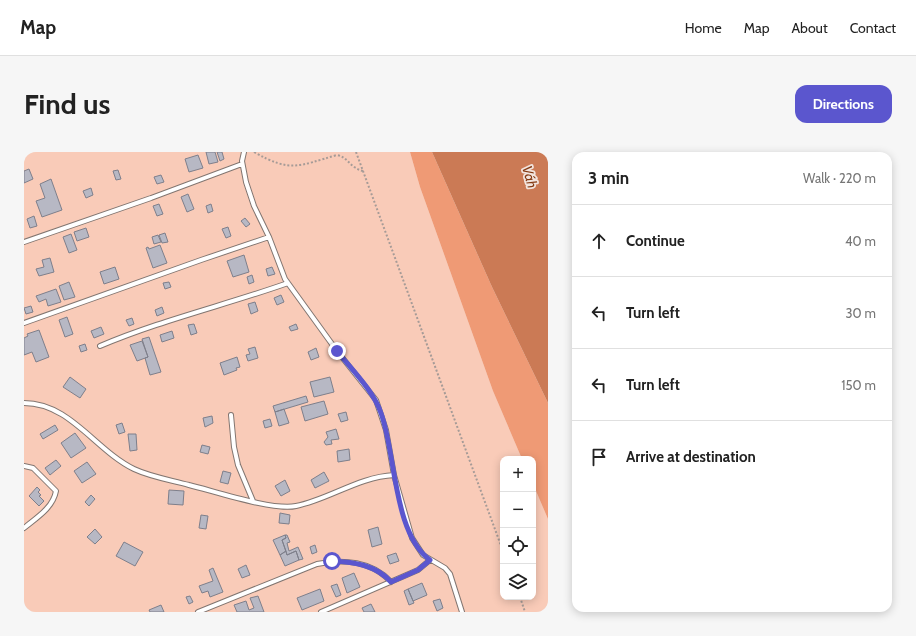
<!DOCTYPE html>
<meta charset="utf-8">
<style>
:root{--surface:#fff;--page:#f6f6f6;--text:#222;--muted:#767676;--line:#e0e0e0;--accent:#5b56ce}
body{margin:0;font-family:Cabin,sans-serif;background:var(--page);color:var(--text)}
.controls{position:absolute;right:12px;bottom:12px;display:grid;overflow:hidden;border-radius:8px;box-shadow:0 2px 10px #0003}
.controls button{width:36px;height:36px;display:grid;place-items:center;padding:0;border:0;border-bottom:1px solid var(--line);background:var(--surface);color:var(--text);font:20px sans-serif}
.stop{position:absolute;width:12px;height:12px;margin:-9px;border:3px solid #5b56ce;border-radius:50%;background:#fff}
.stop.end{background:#5b56ce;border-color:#fff;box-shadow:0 1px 4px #0008}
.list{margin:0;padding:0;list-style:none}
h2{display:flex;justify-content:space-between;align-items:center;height:52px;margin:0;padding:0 16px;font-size:17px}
h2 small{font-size:13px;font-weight:400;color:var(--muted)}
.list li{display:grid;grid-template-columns:26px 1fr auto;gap:12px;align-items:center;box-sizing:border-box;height:72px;padding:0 16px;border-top:1px solid var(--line)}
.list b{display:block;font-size:15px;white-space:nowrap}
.list em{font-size:13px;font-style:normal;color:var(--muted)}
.icon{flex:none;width:22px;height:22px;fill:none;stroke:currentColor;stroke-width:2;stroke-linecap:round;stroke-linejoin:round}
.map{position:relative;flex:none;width:524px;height:460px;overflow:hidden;border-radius:12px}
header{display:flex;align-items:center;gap:24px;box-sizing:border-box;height:56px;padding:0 20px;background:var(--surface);border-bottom:1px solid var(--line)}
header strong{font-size:19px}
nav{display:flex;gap:22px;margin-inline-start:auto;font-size:14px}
.intro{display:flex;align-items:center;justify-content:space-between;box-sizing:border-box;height:96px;padding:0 24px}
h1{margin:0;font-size:28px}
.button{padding:10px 18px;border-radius:12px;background:var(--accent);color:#fff;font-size:14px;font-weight:700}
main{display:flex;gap:24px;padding:0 24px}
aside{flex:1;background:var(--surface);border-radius:12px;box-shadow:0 2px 10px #0003}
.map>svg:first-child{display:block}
.green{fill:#f9cbb8}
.forest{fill:#ef9a75}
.water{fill:#cb7a55}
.building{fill:#b7b8c4;stroke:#7e7f8b}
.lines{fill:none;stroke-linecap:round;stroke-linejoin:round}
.lane-casing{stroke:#827671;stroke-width:6}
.path{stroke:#a69b97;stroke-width:2;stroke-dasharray:2 2;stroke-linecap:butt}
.lane{stroke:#fff;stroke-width:4}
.route{stroke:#5b56ce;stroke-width:5}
.labels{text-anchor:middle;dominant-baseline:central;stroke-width:3.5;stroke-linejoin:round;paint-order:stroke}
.water-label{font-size:14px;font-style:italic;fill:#843911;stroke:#f2e4de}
</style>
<header>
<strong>Map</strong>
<nav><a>Home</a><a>Map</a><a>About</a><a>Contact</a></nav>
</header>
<div class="intro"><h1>Find us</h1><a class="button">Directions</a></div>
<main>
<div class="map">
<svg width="524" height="460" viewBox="0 0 524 460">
<rect width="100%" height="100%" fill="#f2e4de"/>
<path class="green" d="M0,0H386L396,35L469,239L498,307H479V445H509V332L524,367V460H0Z"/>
<path class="forest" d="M386,0H408L468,135L524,251V367L509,332V307H498L469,239L396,35Z"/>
<path class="water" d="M408,0H524V251L468,135Z"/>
<path class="building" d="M182,0H191L194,10L185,12Z
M193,0H198L200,7L196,9Z
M174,3L179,16L165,20L161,7Z
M5,17L9,27L0,31V19Z
M94,18L97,27L92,28L89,19Z
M137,23L140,30L133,32L130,25Z
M27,27L38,58L18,65L12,49L21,46L16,32Z
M67,36L69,43L62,46L59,39Z
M164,42L170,57L163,60L157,45Z
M135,52L139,62L133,64L129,54Z
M187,52L189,59L184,61L182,54Z
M10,64L13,74L6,76L3,67Z
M221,66L226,72L222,75L217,69Z
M204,75L207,84L202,86L198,77Z
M62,76L65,85L53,89L50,80Z
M141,81L144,90L138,91L135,83Z
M47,82L53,98L45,101L39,85Z
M134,83L137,90L130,92L128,85Z
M136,93L143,111L129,116L122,96L124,95L125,97Z
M220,103L225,120L209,125L203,109Z
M26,106L30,120L15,124L12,117L20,115L18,108Z
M91,115L95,127L80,132L76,120Z
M248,115L251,122L244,124L242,117Z
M228,123L230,130L225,132L223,125Z
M45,130L51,145L40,148L35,134Z
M145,130L147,135L141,137L139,131Z
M32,137L37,150L24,154L22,147L15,150L12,144Z
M257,143L260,150L253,153L250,146Z
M231,150L234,159L227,162L224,152Z
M7,154L9,160L2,162L0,156Z
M138,155L140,161L133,164L131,158Z
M43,165L49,182L41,185L35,168Z
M108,166L110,172L105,174L102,168Z
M170,172L173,181L167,183L164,173Z
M272,172L274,177L267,179L265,175Z
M77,175L80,182L70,186L67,179Z
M15,178L25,205L12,210L8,200L0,203V186L4,184L3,182Z
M148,179L150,186L138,190L136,183Z
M125,185L137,220L126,223L121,206L124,205L118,187Z
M118,189L124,205L113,209L106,193Z
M61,192L63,198L57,200L55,194Z
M231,195L234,206L224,209L222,203L226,202L224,197Z
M292,196L295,205L287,208L284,200Z
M213,205L216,215L212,216L213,218L200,223L196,211Z
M46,225L62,237L56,246L39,235Z
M306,225L310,240L290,245L286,230Z
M282,244L284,250L251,260L249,254Z
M300,249L304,262L281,269L277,255Z
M260,257L265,271L255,274L251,260Z
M322,260L324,268L317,270L314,262Z
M188,264L189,271L181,275L179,266Z
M246,267L248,274L241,276L239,269Z
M98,271L101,280L95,282L92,273Z
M31,273L34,278L19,287L16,282Z
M312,277L315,287L307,288L308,292L302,293L300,290L304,285L302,280Z
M51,281L62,296L47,306L37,291Z
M104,282H112L113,298L106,299Z
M178,293L186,295L184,302L176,300Z
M325,297L326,308L314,310L313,299Z
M32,308L37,314L26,323L21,316Z
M63,310L72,322L58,331L50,319Z
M199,319L207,321L204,332L196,330Z
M300,320L305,329L291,336L287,328Z
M261,328L266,339L257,344L251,334Z
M13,335L16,338L14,340L17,343L15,344L20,349L15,354L5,344Z
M145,338L160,339L159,353L144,352Z
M67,343L71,347L65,354L61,350Z
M256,361L266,363L265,372L255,371Z
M177,363L184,364L182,377L175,376Z
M354,375L358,392L348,395L344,378Z
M71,377L78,385L71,392L63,385Z
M261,383L262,386L258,388L262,399L256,403L249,388Z
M261,383H263L266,390L263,391L265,399L274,395L279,407L275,408L272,399L263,403L258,388L262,386Z
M100,390L119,400L111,414L92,404Z
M291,393L293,400L288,402L286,395Z
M262,399L263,403L272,399L275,408L261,414L256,403Z
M372,401L375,409L366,412L363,404Z
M222,413L226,423L218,426L214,417Z
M189,416L199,440L186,445L184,439L178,441L175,434L189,429L185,418Z
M330,421L336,435L323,441L318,426Z
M398,431L403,443L389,449L384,437Z
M313,432L317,443L312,445L307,434Z
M296,437L300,449L278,458L273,446Z
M384,437L390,451L385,453L380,439Z
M166,444L169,450L165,452L162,445Z
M234,444L240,460H213L210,453L222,449L225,458L230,456L226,446Z
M416,447L419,456L413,459L409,449Z
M347,452L351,460H340L338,456Z
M137,453L140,460H126L125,458Z"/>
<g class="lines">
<defs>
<path id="lane" d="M220,0L218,9L222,30L230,54L245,85L261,127L313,199L352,248L362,278L370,323L388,386L399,403L421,416L426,422L438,460
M0,90L127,46L218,12
M0,171L177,108L245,85
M76,194C137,168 202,153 264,131
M0,251C46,251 71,298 110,317C127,325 147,328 165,333C190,339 249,359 272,354C306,347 334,325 370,323
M207,263L210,295L214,313L229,349
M0,314L9,316L32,339C29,356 12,366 0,376
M174,460L293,412C319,407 348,409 367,430
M297,460L394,418L406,408"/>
</defs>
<use href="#lane" class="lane-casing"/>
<path class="path" d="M230,0C267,21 274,14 313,3C324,5 326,16 339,19
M332,0L479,399
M496,445L501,460"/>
<use href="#lane" class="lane"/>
</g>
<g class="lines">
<path class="route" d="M308,409C330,410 352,413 367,430L394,418L406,408C369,381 372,302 357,261C349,238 328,218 313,199"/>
</g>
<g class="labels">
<g class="water-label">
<text transform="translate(506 25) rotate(74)">Váh</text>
</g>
</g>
</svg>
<div class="controls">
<button>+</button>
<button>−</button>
<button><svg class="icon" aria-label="locate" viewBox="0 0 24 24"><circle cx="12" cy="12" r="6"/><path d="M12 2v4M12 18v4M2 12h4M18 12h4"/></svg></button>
<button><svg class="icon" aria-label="layers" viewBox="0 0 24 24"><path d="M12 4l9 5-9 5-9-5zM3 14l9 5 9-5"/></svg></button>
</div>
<div class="stop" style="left:308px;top:409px"></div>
<div class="stop end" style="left:313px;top:199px"></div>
</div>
<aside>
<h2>3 min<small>Walk · 220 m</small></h2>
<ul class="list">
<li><svg class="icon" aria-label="ahead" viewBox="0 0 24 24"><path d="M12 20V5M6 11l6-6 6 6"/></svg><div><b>Continue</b></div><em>40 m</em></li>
<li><svg class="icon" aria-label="left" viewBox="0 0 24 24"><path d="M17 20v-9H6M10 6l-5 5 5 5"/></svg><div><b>Turn left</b></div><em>30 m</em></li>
<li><svg class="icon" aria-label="left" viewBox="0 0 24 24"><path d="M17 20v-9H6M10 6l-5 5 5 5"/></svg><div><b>Turn left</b></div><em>150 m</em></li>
<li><svg class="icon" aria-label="arrive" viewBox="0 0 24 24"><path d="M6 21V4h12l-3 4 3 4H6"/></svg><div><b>Arrive at destination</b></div></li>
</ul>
</aside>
</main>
